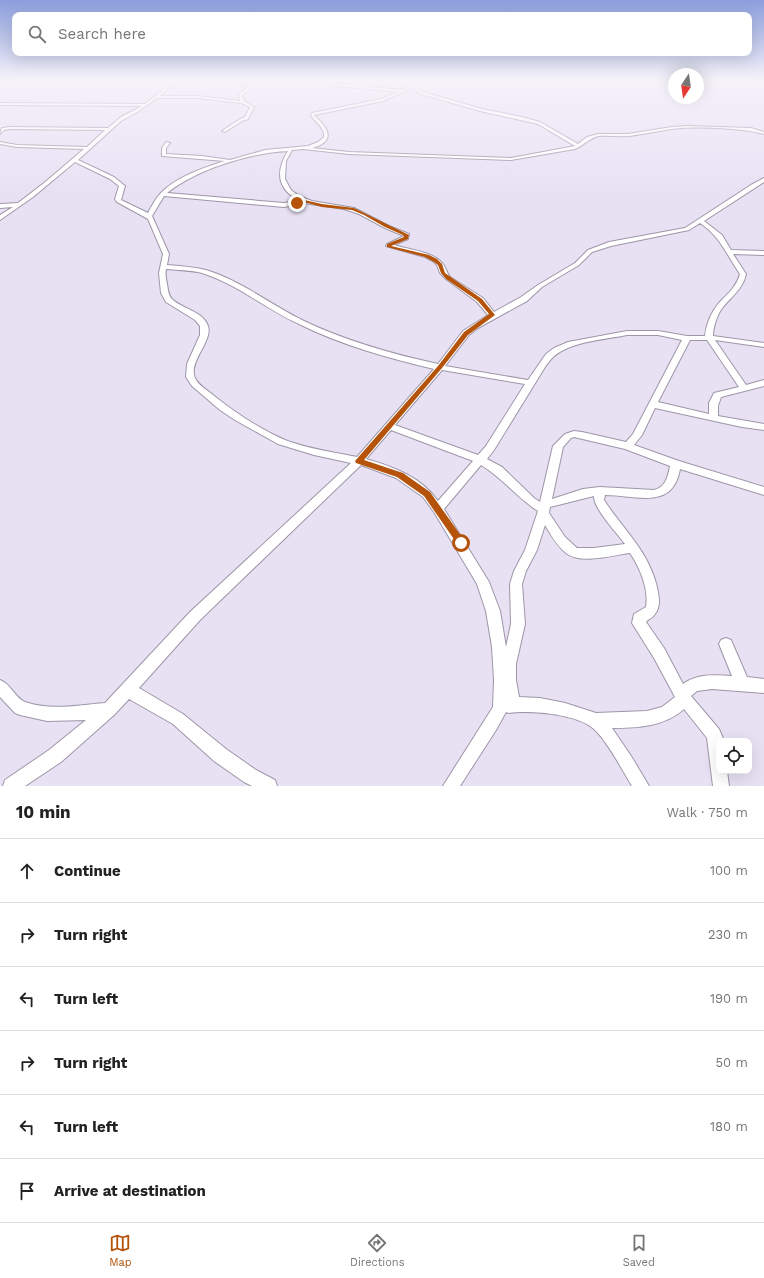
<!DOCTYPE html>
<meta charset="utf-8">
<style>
:root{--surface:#fff;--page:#f2f2f2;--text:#222;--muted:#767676;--line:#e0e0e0;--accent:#b45309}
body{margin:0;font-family:"Work Sans",sans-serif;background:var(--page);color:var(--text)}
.controls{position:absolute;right:12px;bottom:12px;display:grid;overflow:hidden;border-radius:8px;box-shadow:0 4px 16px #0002}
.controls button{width:36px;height:36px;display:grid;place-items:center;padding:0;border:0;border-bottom:1px solid var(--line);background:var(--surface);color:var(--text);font:20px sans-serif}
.compass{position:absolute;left:668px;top:68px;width:36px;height:36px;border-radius:50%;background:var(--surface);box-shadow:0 4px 16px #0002;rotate:193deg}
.stop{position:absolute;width:12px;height:12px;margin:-9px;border:3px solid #b45309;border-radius:50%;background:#fff}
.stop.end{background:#b45309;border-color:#fff;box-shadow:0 1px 4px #0008}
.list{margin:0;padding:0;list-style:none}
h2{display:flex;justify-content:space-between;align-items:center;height:52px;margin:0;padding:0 16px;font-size:17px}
h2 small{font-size:13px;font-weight:400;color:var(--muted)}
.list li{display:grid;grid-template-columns:26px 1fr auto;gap:12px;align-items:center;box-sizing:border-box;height:64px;padding:0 16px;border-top:1px solid var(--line)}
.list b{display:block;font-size:15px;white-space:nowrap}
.list em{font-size:13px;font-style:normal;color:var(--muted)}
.icon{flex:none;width:22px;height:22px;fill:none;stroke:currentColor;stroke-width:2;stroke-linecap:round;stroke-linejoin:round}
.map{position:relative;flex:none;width:764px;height:786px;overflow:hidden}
.search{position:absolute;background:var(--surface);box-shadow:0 4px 16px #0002;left:12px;right:12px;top:12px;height:44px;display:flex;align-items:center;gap:10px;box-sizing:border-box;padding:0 14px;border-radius:8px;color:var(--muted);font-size:15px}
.sheet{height:436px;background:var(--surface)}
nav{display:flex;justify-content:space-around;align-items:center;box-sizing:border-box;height:56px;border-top:1px solid var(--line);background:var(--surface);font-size:11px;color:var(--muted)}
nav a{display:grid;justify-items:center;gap:2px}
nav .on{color:var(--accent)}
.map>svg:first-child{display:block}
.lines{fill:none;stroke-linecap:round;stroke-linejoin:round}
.minor-casing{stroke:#9d96a7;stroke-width:2}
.minor{fill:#fff;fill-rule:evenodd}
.route{fill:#b45309}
</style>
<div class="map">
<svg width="764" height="786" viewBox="0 0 764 786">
<rect width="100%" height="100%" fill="#e8e1f4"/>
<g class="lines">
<defs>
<path id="minor" d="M171,81H175L160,96H197L240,101L239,94L252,85L197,81L253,83L260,81L316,82L402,90L414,84L428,81L417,86L418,89L423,92L482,109L522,117L540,122L578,144L587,137L598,134H628L672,127L688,126L751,128L764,132V134C740,128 697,126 672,129C658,131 644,134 629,136C619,137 609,135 599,136C591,137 583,146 575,149L511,160L349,154L303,149L292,150L286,161L285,179L291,190L299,196L312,201L354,208L389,226L409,234L408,239L394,245C406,249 434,252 442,263C446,267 446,272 450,277L483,298L494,312L521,297L538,285L575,263L588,250L609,242L685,228L751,185L764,178V182L704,221L722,235L731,250L764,251V255L733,254L746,274C743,289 732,296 723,307C717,315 714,325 713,334V336L764,343V347L715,340L746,385L764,380V386L721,397L718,406V416L764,424V430L742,427L655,408L642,435L634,445L679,461L764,487V495L680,469C673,511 635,495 605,495L604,500C624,531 648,550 657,587C659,597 661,606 655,614C653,618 648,619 646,622L664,648L683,684C697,673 716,675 732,676L719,644L721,640L726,638L731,640L747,677L764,679V693L712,689L697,691L691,696L719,729L724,741H719V771H727L729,786H713L707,738L684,709C664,727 636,728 612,728L631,756L649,786H632C622,770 605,736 590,726C572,714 530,710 509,713L506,712L496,730L460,786H443L493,707L494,680L492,647L486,611L477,584L434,512L423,497L396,478L361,465L200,620L139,688L183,714L226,749L256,770L275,780L277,786H252L244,782L214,761L173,724L129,699L114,715L61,762L25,786H3L5,780L49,750L86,720L47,721L20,715L15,713L0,697V680C11,684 15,698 25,702C50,711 80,705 105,703L190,612L351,463L314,455L278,444L235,420L220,410L192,386L186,377L187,364L200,335V326L195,320L166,302L161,293L159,273L163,254L148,219L117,202L115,199L119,186L110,179L75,162L33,197L0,220V215L13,207L0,208V204L18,203L44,183L84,149L17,147L0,144V142L17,145L87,147L105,130L10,129L4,130L0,134L2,128L10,127L108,128L121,117L142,106L0,105V103L145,104L160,92ZM264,82L316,84L398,92L381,99L312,113L311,116L321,127L324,133V137L318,142L308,146L265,150L230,160L202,156L166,154V148L170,143L166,142L162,148V156L225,161C203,168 175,177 159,195C155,200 151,207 148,213L121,200L125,186L114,177L78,160L121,121L139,111L157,98H197L241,103L250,107L245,117L240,119L222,131L225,132L242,121L248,119L254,107L244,101L242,95L258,84ZM414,87L416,91L421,94L480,111L538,124L575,146L511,158L349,152L312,148C337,141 328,128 314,115L383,101ZM288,151C276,170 276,189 299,200L284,203L167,193C197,169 250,153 288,151ZM164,196L284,207L304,203L344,209L359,214L385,228L404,236L387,244L386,246L425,257L433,261L437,265L440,273L446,279L477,302L488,315L463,331L438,364C392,354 346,341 304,321C271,305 242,281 206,270C193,267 180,266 167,265L169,254L152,216ZM700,223C721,237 726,254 740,274C736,288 727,294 718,304C711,313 706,325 705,336H687L658,331H627L568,342L554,348L546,354L528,380L445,366L469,335L478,328L527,301L542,287L579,265L592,252L611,246L689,230ZM166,269C178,270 191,270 202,273C237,284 266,309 299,324C341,345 388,358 434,369L357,457C333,452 308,449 285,440C260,429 234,412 213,395C207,390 198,385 195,378C188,362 213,341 208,326C203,311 182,309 172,299C168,295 168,289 167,284C166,279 165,274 166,269ZM627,335H658L682,340L633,434L626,442L582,432L574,431L565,434L553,446L540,502L534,498L502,467L487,459L494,450L545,367C549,361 554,355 560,352C578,341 607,339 627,335ZM690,340H707L739,387L714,393L709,403V414L658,402ZM442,370L525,384L486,446L478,455L395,425ZM391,430L473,461L438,501C421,477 394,467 366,459ZM574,437L625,449L670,466C668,476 666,487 654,490L600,487L583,489L552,499L563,447L571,438ZM481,465C503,478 517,498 538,511L525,550L514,571L510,584L511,624L506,647L500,611L489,582L444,509ZM594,496C593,508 617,533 625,544L594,548H577L565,537L549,513L550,507ZM545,525C551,535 557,546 566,553C581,565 613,555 630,553C640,568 649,589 646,607L634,614L632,623L654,658L675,697L662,707L647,711L596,713L565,703L540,698L519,697L516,680V664L525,624L522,584L526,571L537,550Z"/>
</defs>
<use href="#minor" class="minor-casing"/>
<use href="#minor" class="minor"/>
</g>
<linearGradient id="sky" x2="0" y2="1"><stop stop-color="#8b9edc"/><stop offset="0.42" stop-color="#f5f2fa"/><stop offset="1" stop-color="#f5f2fa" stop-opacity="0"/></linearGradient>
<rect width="764" height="191" fill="url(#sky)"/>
<path class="route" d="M304,200L322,204L354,208L409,235L408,239L391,246L429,255L437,259L442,264L445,273L482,299L495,315L468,335L442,368L364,460L403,473L430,492L464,540L465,543L464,545H458L424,496L397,477L356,463L355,461L438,366L464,332L489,314L478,301L446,279L441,273L438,265L434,262L425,257L387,247V244L404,237L403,235L385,227L364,215L352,210L322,207L304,202L297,204L295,203Z"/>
</svg>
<div class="controls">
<button><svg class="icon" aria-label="locate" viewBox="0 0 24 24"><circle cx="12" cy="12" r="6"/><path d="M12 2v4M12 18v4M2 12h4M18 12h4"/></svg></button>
</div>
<svg class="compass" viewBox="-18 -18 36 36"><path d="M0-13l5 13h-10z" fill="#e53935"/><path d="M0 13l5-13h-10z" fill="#767676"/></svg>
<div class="stop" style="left:461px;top:543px"></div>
<div class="stop end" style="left:297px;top:203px"></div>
<div class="search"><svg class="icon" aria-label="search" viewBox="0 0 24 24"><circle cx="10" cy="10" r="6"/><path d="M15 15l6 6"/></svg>Search here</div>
</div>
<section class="sheet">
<h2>10 min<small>Walk · 750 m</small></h2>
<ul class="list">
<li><svg class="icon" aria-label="ahead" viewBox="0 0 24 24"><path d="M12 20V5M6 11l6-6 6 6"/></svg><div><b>Continue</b></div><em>100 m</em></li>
<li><svg class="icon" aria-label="right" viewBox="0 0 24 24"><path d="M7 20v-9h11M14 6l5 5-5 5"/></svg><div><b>Turn right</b></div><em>230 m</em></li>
<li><svg class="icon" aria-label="left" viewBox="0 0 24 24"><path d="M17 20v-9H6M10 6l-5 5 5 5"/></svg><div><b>Turn left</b></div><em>190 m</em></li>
<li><svg class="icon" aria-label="right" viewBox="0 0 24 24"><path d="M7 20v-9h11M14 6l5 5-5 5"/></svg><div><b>Turn right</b></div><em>50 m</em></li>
<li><svg class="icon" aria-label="left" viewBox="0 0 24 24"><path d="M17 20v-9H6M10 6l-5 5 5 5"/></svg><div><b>Turn left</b></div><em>180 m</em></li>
<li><svg class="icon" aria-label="arrive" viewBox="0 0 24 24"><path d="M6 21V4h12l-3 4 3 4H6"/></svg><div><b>Arrive at destination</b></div></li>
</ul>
</section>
<nav>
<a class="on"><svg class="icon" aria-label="map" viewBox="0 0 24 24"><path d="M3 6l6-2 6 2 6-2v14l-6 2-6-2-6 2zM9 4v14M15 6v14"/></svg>Map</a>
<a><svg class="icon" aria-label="directions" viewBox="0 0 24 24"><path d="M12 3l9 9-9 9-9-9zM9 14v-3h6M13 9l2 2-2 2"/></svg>Directions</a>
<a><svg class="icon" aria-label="saved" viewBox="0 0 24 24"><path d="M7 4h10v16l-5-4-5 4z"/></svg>Saved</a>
</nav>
